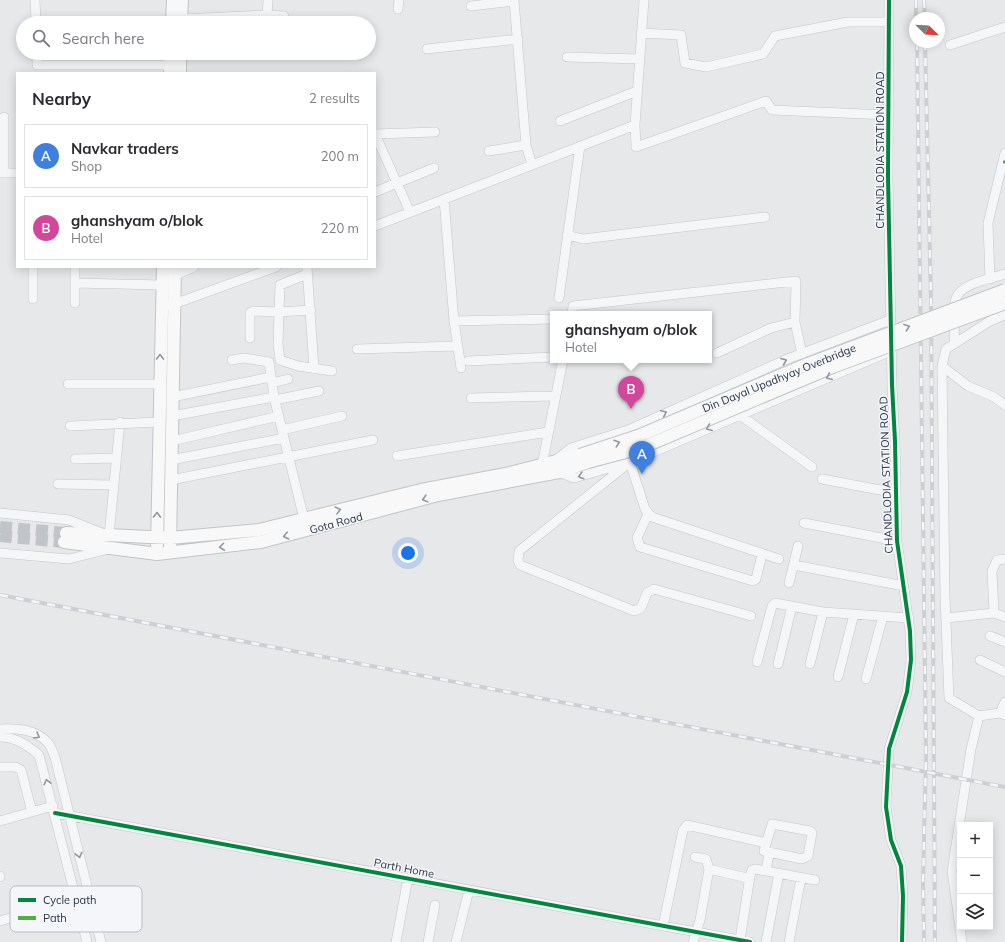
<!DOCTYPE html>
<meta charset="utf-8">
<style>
:root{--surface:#fff;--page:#f2f2f3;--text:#2b2b33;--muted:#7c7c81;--line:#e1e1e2;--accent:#6c737f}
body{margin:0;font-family:Mulish,sans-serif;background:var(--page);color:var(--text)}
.controls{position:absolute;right:12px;bottom:12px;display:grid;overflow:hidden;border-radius:0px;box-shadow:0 2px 10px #0003}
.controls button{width:36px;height:36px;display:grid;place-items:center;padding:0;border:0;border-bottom:1px solid var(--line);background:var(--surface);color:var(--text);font:20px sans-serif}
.compass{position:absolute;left:909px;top:12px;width:36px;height:36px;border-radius:50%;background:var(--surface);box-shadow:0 2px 10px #0003;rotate:114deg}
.you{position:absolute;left:408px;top:553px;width:14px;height:14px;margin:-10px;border:3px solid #fff;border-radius:50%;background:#1a73e8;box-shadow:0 0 0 6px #1a73e833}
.badge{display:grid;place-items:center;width:26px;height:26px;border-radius:50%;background:var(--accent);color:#fff;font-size:13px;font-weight:700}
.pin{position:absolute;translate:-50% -33px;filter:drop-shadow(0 1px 2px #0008)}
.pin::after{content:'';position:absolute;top:21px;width:14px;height:12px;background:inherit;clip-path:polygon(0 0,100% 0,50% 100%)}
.popup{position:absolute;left:550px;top:311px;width:162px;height:52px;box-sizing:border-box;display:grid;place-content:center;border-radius:0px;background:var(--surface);filter:drop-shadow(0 1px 3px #0005);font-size:13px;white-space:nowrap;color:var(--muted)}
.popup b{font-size:15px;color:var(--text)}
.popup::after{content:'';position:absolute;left:50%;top:100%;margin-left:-8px;border:8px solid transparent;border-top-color:var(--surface)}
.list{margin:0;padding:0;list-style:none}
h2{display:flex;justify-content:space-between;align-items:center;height:52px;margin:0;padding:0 16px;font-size:17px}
h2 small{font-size:13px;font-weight:400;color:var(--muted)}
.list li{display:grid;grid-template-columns:26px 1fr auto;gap:12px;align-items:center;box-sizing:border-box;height:64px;margin:0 8px 8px;padding:0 8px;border:1px solid var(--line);border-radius:0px}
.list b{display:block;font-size:15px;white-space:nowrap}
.list p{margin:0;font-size:13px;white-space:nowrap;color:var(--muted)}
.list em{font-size:13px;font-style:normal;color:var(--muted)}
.icon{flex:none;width:22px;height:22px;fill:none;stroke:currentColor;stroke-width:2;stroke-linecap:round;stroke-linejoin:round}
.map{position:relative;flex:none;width:1005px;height:942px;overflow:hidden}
.search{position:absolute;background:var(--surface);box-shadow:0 2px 10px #0003;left:16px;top:16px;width:360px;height:44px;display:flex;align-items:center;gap:10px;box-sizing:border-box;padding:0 14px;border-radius:22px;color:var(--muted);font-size:15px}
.panel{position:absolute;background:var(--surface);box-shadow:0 2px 10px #0003;left:16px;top:72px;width:360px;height:196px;border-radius:0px}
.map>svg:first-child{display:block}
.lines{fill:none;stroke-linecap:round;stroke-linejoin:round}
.major-tunnel{stroke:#c1c4c9;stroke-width:12;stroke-dasharray:12 6;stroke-linecap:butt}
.minor-casing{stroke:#c4c6c8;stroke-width:10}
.major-casing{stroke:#c2c5c8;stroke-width:14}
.minor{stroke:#f5f6f7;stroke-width:9}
.major{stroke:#f8f8f8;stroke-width:12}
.rail-casing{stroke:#cecfd2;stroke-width:4}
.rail{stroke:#f4f6f9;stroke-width:2.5;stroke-dasharray:8;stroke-linecap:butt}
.major-bridge-casing{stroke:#c2c5c8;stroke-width:14;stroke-linecap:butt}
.major-bridge{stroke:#f8f8f8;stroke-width:12}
.quiet{stroke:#54ac47;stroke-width:3;stroke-dasharray:6 3;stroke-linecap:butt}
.cycleway-casing{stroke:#f4f6f9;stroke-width:6}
.cycleway{stroke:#00873e;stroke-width:4}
.oneway{stroke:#92969e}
.oneway2{stroke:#90959e}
.labels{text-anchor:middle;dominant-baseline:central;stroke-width:3;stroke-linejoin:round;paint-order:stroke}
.street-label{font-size:11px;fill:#2b3445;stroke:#f4f6f9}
.key{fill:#f4f6f9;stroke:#b8bcc3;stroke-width:1}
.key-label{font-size:11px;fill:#2b3445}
</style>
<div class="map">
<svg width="1005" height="942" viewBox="0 0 1005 942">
<rect width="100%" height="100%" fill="#e6e8ea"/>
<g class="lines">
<path class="major-tunnel" d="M0,527L66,533
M0,536L64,542"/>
<defs>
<path id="minor" d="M35,0L36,23
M514,0L526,145L532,165
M889,0L888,176L892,385L895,441L897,541L910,631L911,660L907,692L889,749L886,807L891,840L901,866L903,896L902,942
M471,6L514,1
M398,9L399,0
M267,15L284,16
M181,19L267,15L268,0
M641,33L681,35L685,63L706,67L763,54L775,36L848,22H889
M950,45L1005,27
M427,49L518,39
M37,53V65H171
M567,57L640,59
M560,121L637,91
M635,125L636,147L766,101L772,110L888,115
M375,134L410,212
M375,134L435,132
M489,151L526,145
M0,173H17
M4,173V117
M375,192L434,168
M444,199L454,321L461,368
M375,226L635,125L644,0
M567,235L583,239L765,217
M33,267V299
M307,267L314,369
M175,275L194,267
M990,279L988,223L1005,153
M75,283L162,285
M559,298L580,146
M75,303V267
M161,306L174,304L276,267
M311,310L279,312L278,344L280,360L298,366L332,371
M572,314L573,306L796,281L795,322L802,354
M454,321L553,319
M250,338V313L253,311L279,312L280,285L307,274
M954,344C955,335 953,304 956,298C963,282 991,279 1005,274
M357,349L458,346
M717,353L771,328L795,322
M468,361L553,357
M942,366L968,386L994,397L1005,405
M272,383L288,379
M68,384H160
M172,397L271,377
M471,398L555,396
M275,400L319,391
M738,411L740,415L812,467
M172,416L274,397
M70,426L159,422
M282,430L342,416
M284,438L304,519
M172,441L279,416
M397,456L548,432
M75,459L117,458
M171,460L284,438L274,397L269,362L244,358L232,360
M556,460L571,448L628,430L785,360L890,320
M630,462L519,551L518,561L520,565L634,611L641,608L647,593L654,589L751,616
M630,462L645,509L652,517L779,559
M542,465L563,360
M559,472L574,478L630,462L891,351
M822,479L896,493
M171,480L373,440
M58,484L114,485
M0,513L69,520L109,536L120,422
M648,514L637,538L640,547L753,581L756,579L762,554
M804,523L897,541
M0,553L69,559L109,549
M794,565L904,586
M789,583L798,546
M994,613L992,571L997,560L1005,559
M946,618L994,613L1005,617
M990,636L1005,642
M980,660L1005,672
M757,662L772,606L775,603L823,612L909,618
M778,664L792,606
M810,664L823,612
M838,677L854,614
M866,679L883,616
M1000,713L1005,702
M979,716L1000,713L1005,715
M0,729C17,728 36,729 48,743C51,746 53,753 55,757L101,942
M0,737C16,737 27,745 39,755L87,942
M0,767H16L21,770L32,812
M55,813L750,942
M0,821L53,806
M772,824L810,831L812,833L808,856L802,859L764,851Z
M695,857L706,859L709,869L747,878L750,876L752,870L755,869L815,880
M766,871L769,853
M0,876V877
M0,921L77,900
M663,926L683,830L687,825L762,842
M740,940L750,876
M396,942L408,878
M428,942L435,905
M456,942L469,890
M693,942L700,920L709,869
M766,942L779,873
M789,942L801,878
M962,942L952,871L971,749L979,716L949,698L945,597L942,366L946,349L990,321L1005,315"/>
<path id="major" d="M172,23L173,0
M181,23L182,0
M170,73L171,53
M180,73V53
M66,533L170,538L259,530L421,490L506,474L580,455
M64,542L157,554L261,542L438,495L559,472L588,462
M157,545L163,267
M170,546L175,267"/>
</defs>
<use href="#minor" class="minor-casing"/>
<use href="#major" class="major-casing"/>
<use href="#minor" class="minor"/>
<use href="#major" class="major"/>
<defs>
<path id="rail" d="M916,0V18
M924,0L925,18
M917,42L926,756L923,882L924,942
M925,42L931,300L935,942
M0,595L1005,787"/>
</defs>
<use href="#rail" class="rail-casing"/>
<use href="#rail" class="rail"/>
<defs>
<path id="major-bridge" d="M580,455L638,436L805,365L1005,290
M588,462L641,448L835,366L1005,303"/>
</defs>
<use href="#major-bridge" class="major-bridge-casing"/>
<use href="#major-bridge" class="major-bridge"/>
<path class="quiet" d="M1003,162H1005"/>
<defs>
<path id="cycleway" d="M889,0L888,176L892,385L895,441L897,541L910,631L911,660L907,692L889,749L886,807L891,840L901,866L903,896L902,942
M55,813L750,942"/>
</defs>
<use href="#cycleway" class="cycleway-casing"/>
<use href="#cycleway" class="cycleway"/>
</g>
<defs><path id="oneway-chevron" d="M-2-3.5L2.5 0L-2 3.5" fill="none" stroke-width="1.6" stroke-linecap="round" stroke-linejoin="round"/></defs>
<g class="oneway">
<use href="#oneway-chevron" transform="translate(907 327) rotate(-20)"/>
<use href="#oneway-chevron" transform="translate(160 357) rotate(-89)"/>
<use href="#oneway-chevron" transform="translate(617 443) rotate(-18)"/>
<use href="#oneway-chevron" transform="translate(425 499) rotate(165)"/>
<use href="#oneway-chevron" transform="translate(338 510) rotate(-14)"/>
<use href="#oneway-chevron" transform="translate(157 515) rotate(-89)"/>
<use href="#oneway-chevron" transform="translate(286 536) rotate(167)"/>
<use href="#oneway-chevron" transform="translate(222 547) rotate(173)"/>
</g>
<g class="oneway2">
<use href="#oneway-chevron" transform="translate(784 361) rotate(-22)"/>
<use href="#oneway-chevron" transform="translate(829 377) rotate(157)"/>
<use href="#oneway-chevron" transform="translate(664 413) rotate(-25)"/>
<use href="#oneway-chevron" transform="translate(709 428) rotate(157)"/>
<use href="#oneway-chevron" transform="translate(581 476) rotate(164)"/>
<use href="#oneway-chevron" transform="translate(37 736) rotate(31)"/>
<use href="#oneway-chevron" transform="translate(47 782) rotate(-104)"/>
<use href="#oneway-chevron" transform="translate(79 855) rotate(76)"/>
</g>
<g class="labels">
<g class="street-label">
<text transform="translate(880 150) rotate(-90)">CHANDLODIA STATION ROAD</text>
<text transform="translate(779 378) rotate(-22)">Din Dayal Upadhyay Overbridge</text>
<text transform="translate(886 475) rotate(-92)">CHANDLODIA STATION ROAD</text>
<text transform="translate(336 523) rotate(-15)">Gota Road</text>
<text transform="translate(404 868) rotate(11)">Parth Home</text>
</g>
</g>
<rect x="10" y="886" width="132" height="46" rx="6" class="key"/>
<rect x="18" y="898" width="18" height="4" fill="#00873e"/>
<rect x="18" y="916" width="18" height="4" fill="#54ac47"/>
<g class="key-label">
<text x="43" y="904">Cycle path</text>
<text x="43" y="922">Path</text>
</g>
</svg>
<div class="controls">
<button>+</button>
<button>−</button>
<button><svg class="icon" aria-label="layers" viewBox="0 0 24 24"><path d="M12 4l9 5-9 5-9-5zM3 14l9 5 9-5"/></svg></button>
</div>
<svg class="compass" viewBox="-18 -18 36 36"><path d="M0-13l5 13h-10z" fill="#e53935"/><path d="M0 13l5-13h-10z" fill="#7c7c81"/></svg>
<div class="you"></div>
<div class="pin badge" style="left:642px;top:474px;background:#3f7fe0">A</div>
<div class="pin badge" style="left:631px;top:409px;background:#d1479c">B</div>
<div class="popup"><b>ghanshyam o/blok</b>Hotel</div>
<div class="search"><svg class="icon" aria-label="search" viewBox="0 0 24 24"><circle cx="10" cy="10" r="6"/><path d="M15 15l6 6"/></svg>Search here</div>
<section class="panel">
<h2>Nearby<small>2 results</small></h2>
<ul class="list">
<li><span class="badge" style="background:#3f7fe0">A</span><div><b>Navkar traders</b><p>Shop</p></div><em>200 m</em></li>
<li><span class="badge" style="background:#d1479c">B</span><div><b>ghanshyam o/blok</b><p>Hotel</p></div><em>220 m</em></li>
</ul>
</section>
</div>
